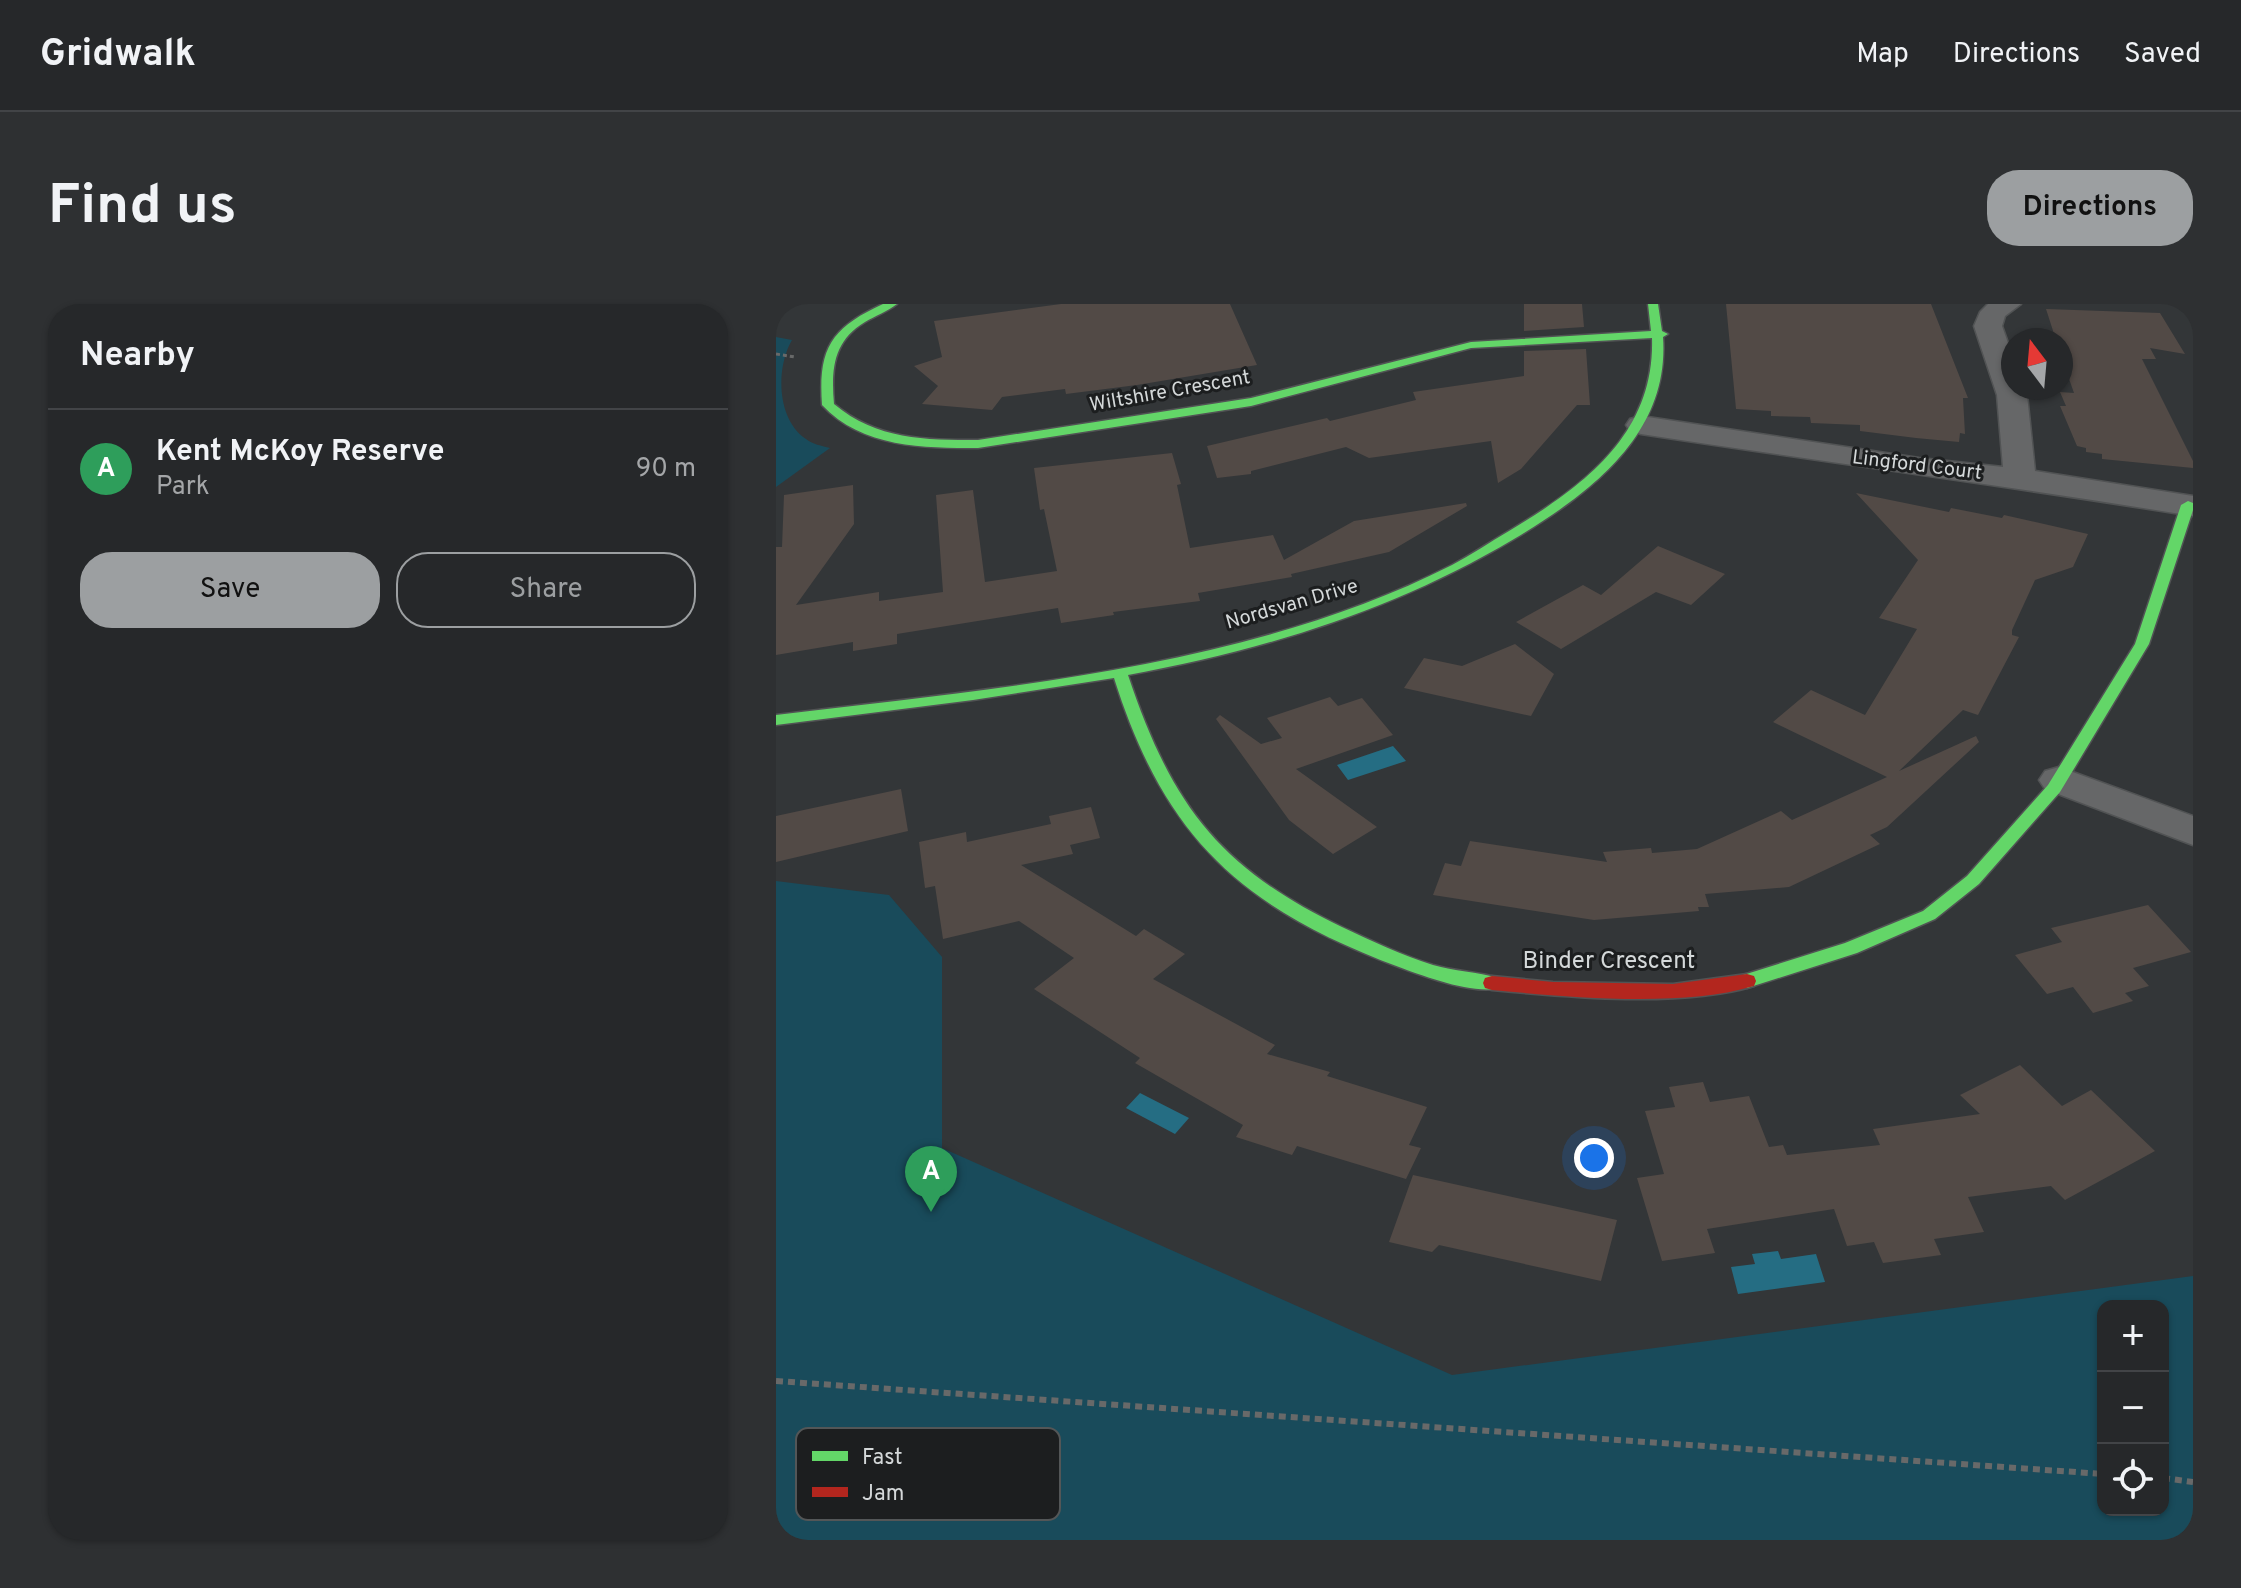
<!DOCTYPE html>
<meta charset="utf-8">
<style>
:root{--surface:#26282a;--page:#2e3032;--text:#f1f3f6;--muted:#a4a6a8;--line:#424447;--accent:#9c9fa1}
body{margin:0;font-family:Overpass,sans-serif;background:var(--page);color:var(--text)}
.controls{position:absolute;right:24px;bottom:24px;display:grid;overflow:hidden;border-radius:16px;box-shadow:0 2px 6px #0004}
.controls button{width:72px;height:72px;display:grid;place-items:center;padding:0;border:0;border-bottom:2px solid var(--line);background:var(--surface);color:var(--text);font:40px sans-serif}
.compass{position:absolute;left:1225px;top:24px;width:72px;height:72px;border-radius:50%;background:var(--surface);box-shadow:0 2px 6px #0004;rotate:344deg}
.you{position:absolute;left:818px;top:854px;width:28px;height:28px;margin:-20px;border:6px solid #fff;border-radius:50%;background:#1a73e8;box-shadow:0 0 0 12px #1a73e833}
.badge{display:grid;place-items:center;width:52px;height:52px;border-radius:50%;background:var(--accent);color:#fff;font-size:26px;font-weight:700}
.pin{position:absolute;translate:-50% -66px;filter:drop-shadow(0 2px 4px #0008)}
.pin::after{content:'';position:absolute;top:42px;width:28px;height:24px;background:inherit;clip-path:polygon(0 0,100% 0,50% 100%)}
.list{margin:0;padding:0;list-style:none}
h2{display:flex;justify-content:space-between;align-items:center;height:104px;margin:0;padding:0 32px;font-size:34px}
h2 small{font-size:26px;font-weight:400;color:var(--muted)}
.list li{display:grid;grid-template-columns:52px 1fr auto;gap:24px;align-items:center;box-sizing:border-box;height:120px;padding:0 32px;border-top:2px solid var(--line)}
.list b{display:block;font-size:30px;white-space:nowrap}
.list p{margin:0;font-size:26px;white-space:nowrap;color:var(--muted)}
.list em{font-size:26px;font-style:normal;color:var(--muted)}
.actions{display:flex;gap:16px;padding:24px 32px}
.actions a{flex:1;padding:18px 0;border:2px solid var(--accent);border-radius:32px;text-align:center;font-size:28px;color:var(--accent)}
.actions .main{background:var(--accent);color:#111}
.icon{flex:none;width:44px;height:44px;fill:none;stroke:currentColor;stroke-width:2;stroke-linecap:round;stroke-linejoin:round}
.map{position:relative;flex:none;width:1417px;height:1236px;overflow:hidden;border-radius:32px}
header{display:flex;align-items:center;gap:48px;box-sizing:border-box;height:112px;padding:0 40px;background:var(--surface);border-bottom:2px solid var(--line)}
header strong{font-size:38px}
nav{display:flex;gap:44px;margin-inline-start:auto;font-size:28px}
.intro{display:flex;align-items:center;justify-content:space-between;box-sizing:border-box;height:192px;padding:0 48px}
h1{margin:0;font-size:56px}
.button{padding:20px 36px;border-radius:32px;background:var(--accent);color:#111;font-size:28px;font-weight:700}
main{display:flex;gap:48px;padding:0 48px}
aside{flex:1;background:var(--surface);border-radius:32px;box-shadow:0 2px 6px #0004}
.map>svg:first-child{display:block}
.green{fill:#194b5b;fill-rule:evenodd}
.water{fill:#256d83}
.building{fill:#524a46}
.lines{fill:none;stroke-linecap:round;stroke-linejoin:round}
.street-casing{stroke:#515354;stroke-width:3}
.fast-casing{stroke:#515354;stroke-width:3}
.jam-casing{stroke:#515354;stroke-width:3}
.path-far1{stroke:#686969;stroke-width:3;stroke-dasharray:4 3;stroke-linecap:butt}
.path{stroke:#686969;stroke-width:6;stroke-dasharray:7 5;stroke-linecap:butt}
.street{fill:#666768;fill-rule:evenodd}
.fast{fill:#63d668;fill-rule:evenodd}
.jam{fill:#b3261e;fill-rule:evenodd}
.labels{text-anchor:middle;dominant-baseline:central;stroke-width:6;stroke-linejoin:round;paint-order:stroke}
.far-street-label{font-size:20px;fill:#d4d8d9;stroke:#1c1e1f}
.street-label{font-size:24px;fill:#d4d8d9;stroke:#1c1e1f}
.key{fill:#1c1e1f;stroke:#535657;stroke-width:2}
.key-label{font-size:22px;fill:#d4d8d9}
</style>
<header>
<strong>Gridwalk</strong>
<nav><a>Map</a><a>Directions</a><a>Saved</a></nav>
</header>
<div class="intro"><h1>Find us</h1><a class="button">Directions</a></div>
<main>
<aside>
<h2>Nearby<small></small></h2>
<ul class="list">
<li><span class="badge" style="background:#2e9e5b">A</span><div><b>Kent McKoy Reserve</b><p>Park</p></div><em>90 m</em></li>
</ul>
<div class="actions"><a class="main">Save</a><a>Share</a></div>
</aside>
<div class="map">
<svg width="1417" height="1236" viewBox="0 0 1417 1236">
<rect width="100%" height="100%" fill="#333638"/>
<path class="green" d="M0,33L16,36C0,63 0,115 30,135C36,140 46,142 54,144L0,183Z
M0,577L113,591L166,653V844L676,1071L1417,972V1236H0ZM1387,1002V1206H1327V1002Z"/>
<path class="water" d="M617,442L630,457L572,476L561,461Z
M364,789L413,814L399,830L350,804Z
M1002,947L1005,955L1040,950L1049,978L962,990L955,963L979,960L976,950Z"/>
<path class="building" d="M285,0H454L481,61L361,81L290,90L289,85L226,93L216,106L146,100L162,82L138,62L166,53L158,17Z
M748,0H806L808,23L748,27Z
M950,0H1155L1192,94H1187L1189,130L1184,129L1183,138L1140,134L1084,127V121L1035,119L1034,113L995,112V107L960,105Z
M1270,5L1384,9L1409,50L1374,44L1380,55H1366L1417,157V164L1326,155V150L1310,148V144L1301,142L1284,102H1290L1284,88L1298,89L1285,52V36H1280Z
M810,45L814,101H801L745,165L722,179L715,137L593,154L570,143L475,167V170L441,174L431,142L551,114L554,117L640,96L637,88L748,72V47Z
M396,149L405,180L401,181L414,244L497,231L508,256L578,217L690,199L691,202L613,248L515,270L516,273L422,289L424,297L337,308L338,311L285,319L282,304L121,330V340L77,347V338L0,351V243H6L8,191L77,181L78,220L20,301L103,288V297L167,288L160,191L197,186L209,278L281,267L268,205L264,206L258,164Z
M1080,189L1173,208L1175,204L1226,214L1228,211L1312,230L1297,263L1259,276L1236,326V331L1243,333L1202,411L1187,406L1123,467L1200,432L1203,438L1111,523L1094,531L1104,540L1013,583L929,590L933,603H922L923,607L818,616L657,591L669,559L685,562L694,537L831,558L827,548L875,544L876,549L921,545L1005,507L1016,516L1111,473L997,418L1035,386L1089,411L1141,325L1103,314L1142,256Z
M882,242L949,270L915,301L880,288L785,345L740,318L807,281L825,291Z
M739,340L778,370L755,412L628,384L648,354L686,362Z
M554,393L562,402L586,394L617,431L520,465L601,523L557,550L513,516L440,415L444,411L485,440L506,434L491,414Z
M125,485L132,527L0,558V512Z
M315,503L324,534L294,541L297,550L245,561L360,632L368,625L409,650L377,675L499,741L491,750L554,768L551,772L651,803L633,841L645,844L630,875L521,842L516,851L460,833L467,821L359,759L364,754L258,685L298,654L243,617L167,635L159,582L149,584L143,538L190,528L191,538L275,520L273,512Z
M1372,601L1415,648L1357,664L1373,682L1349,689L1357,697L1317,709L1297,683L1271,690L1239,651L1286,638L1275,624Z
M1244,761L1286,802L1315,786L1379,847L1289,896L1275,882L1192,893L1208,928L1158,935L1165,951L1107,959L1098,938L1071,942L1058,905L931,925L939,949L886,957L861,874L888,870L869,807L899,803L893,783L927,778L934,798L973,792L993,843L1007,841L1011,851L1104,841L1097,825L1204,810L1184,791Z
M637,871L841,916L825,977L663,941L656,948L613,938Z"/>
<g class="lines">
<defs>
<path id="street" d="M1212,0H1245L1229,12L1226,22L1237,53V84H1248L1251,91L1259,167L1417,192V212C1233,182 1049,158 865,130L854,127L850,121L854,115L865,112L1143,154L1227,163L1221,91L1198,22L1204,8Z
M1283,463L1417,512V541L1269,485L1263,476L1269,467Z"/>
<path id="fast" d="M107,0H121C112,7 99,12 89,18C57,37 55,66 58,100C101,136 149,136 202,136L475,94L695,38L875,27L872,0H882L886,27L892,30L887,33C894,131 813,190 738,235C619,306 488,346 352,371C395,500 443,564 566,623C596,637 625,651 657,661C678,667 701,668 723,674L725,679L723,684C698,691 647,672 623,663C466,604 389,535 338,374L197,396L0,421V411C223,384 473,364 676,261C695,251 714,238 733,227C808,182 879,130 876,34L695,44L475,102L202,144C148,144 86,144 46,101C42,44 55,24 107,0Z
M1412,197L1417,199V206L1373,340L1284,488L1203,580L1159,615L1081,649L971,684L964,682L962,677L964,672L1069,639L1147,607L1191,572L1272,481L1359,340L1405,201Z"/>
<path id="jam" d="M971,670L978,672L980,677L978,682C905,704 791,693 716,686L709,684L707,679L709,674L716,672L777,678L897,680Z"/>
</defs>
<use href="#street" class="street-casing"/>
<use href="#fast" class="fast-casing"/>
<use href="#jam" class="jam-casing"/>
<path class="path-far1" d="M0,50L19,53"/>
<path class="path" d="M0,1077L1327,1170
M1387,1174L1417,1178"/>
<use href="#street" class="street"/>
<use href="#fast" class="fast"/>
<use href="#jam" class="jam"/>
</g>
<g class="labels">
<g class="far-street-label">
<text transform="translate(394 88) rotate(-10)">Wiltshire Crescent</text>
<text transform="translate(1141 162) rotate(7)">Lingford Court</text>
<text transform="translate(516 301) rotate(-16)">Nordsvan Drive</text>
</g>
<g class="street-label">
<text x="833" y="658">Binder Crescent</text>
</g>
</g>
<rect x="20" y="1124" width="264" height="92" rx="12" class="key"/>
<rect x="36" y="1147" width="36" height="10" fill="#63d668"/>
<rect x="36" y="1183" width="36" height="10" fill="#b3261e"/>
<g class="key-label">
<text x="86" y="1160">Fast</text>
<text x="86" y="1196">Jam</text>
</g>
</svg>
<div class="controls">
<button>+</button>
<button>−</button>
<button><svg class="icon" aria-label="locate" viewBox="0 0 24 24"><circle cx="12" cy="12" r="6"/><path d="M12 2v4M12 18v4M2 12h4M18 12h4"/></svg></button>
</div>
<svg class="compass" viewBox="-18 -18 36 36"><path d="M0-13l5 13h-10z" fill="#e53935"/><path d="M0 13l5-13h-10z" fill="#a4a6a8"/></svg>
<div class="you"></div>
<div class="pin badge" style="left:155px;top:908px;background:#2e9e5b">A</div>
</div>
</main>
